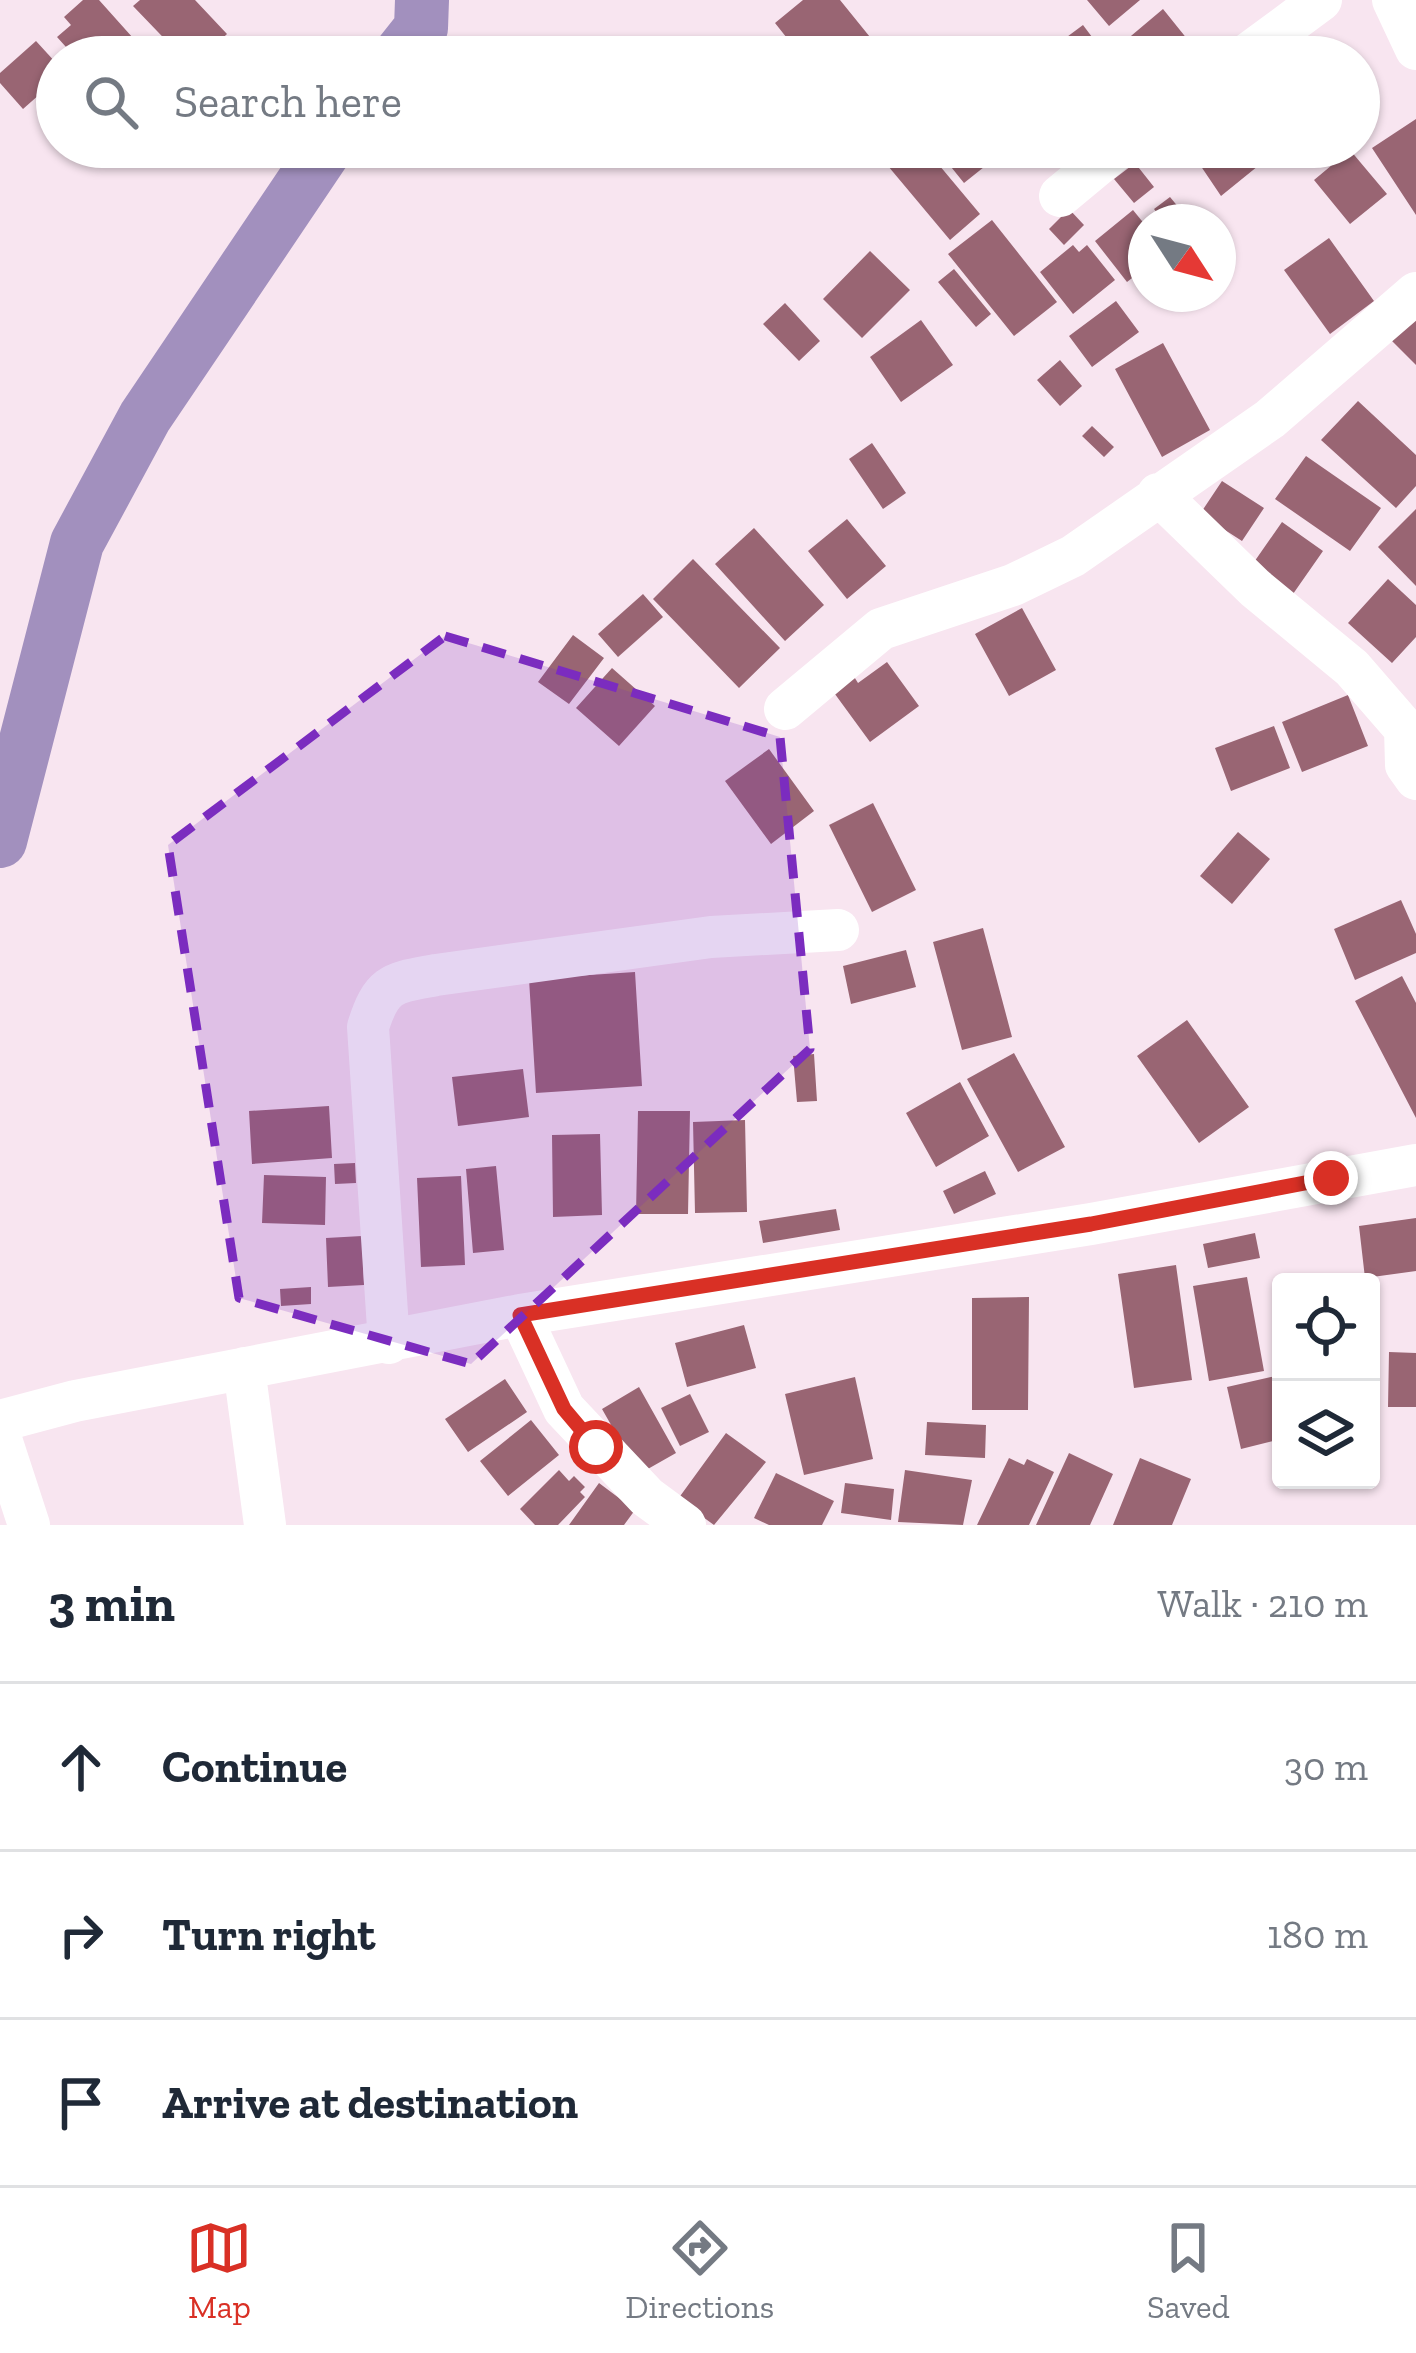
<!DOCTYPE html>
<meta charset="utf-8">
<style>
:root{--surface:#fff;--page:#f2f2f3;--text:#1f2937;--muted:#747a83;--line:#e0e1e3;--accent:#d93025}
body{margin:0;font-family:"Zilla Slab",serif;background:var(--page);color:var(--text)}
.controls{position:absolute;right:36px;bottom:36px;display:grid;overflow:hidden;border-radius:12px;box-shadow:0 3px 9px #0004}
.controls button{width:108px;height:108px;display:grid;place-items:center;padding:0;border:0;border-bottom:3px solid var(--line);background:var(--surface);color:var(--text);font:60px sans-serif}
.compass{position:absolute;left:1128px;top:204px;width:108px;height:108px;border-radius:50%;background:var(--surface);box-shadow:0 3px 9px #0004;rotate:126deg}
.stop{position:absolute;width:36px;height:36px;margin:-27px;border:9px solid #d93025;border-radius:50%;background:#fff}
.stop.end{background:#d93025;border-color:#fff;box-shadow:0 3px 12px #0008}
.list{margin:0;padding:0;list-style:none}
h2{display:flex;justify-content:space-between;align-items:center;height:156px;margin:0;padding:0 48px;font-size:51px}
h2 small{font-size:39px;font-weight:400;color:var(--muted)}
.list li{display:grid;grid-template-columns:78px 1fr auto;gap:36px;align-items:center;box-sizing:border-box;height:168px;padding:0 48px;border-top:3px solid var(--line)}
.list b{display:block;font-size:45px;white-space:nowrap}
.list em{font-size:39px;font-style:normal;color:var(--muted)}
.icon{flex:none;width:66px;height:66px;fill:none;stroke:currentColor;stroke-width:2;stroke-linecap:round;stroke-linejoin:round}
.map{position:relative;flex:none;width:1416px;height:1525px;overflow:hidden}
.search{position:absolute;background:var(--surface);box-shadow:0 3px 9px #0004;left:36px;right:36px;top:36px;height:132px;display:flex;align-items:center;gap:30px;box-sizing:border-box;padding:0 42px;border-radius:66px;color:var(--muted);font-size:45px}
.sheet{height:660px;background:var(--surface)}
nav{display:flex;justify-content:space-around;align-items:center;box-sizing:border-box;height:168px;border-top:3px solid var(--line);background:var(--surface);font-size:33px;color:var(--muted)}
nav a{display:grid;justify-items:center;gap:6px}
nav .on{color:var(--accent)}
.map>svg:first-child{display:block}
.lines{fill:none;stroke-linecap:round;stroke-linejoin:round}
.river{stroke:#a290be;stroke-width:54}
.building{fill:#996573}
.minor{stroke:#fff;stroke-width:42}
.route{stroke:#d93025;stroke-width:15}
.marked{fill:#7b2cbf;fill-opacity:0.2;stroke:#7b2cbf;stroke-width:9;stroke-dasharray:24 15;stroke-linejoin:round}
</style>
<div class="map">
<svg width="1416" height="1525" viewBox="0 0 1416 1525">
<rect width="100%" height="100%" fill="#f8e5f0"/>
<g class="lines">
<path class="river" d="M398,57L421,28L422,0
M0,841L77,543L145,417L327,147"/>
</g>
<path class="building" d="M83,0H99L150,57H75L57,37L71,25L64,17Z
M140,0H195L227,34L203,57H182L133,6Z
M803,0H840L874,42L856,57H802L775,23Z
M1087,0H1140L1109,26Z
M1163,9L1196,50L1187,57H1138L1125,41Z
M1083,25L1107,57H1040Z
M36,41L57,64V79L23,109L0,83V73Z
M1416,119V215L1372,148Z
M898,147H924L980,214L950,240L883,160Z
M935,147H1009L964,183Z
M1055,147H1095L1071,167Z
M1188,147H1244L1258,166L1221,196Z
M1350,150L1387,194L1350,224L1314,180Z
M1135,163L1154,187L1134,203L1114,179Z
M1170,197L1184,214L1164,222L1154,209Z
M1069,209L1084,225L1064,245L1049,229Z
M1133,210L1146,226V267L1127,282L1095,241Z
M992,220L1057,302L1014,336L948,254Z
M1329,238L1374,301L1330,334L1284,270Z
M1073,245L1079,252L1087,245L1115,280L1073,314L1040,272Z
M870,251L910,290L862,338L823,299Z
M954,269L991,314L976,327L938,282Z
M1116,301L1139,332L1092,367L1069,336Z
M785,303L820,341L799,361L763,324Z
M1416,315V365L1391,340Z
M921,320L953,365L901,402L870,357Z
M1163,343L1210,430L1162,457L1115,369Z
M1060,360L1082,386L1060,406L1037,380Z
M1358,401L1416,455V486L1396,508L1321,440Z
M1092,426L1114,447L1104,457L1082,436Z
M872,443L906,493L883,509L849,459Z
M1306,456L1381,508L1350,551L1275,499Z
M1222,481L1264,508L1242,541L1200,514Z
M1416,509V586L1378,547Z
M847,519L886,566L847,599L808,551Z
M1282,522L1323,551L1293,594L1252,565Z
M754,528L824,605L785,641L715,564Z
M693,559L780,648L739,688L653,599Z
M1388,579L1416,605V637L1392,663L1348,623Z
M643,594L663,617L618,657L598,634Z
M1022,608L1056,670L1009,696L975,634Z
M573,635L604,658L569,704L538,682Z
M887,662L919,706L870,742L832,690L853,675L858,683Z
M612,668L655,706L619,746L576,708Z
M1348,695L1368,746L1302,772L1282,722Z
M1274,726L1290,768L1231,791L1215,748Z
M769,749L814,811L771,844L725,781Z
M873,803L916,890L872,912L829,825Z
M1238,832L1270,859L1232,904L1200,876Z
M1401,900L1416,934V953L1355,980L1334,929Z
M983,928L1012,1037L962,1050L933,942Z
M906,950L916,987L851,1004L843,966Z
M635,972L642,1086L536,1093L529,979Z
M1402,976L1416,1003V1118L1355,1001Z
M1187,1020L1249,1107L1199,1143L1137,1056Z
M1014,1053L1065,1147L1018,1172L967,1079Z
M814,1054L817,1101L797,1102L793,1056Z
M523,1069L529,1117L458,1126L452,1077Z
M960,1082L989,1136L936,1167L906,1113Z
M329,1106L332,1158L252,1164L249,1111Z
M638,1111H690L688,1214H636Z
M745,1120L747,1212L695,1213L693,1122Z
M600,1134L602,1215L553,1217L552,1135Z
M355,1163L356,1183L335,1184L334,1164Z
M496,1166L504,1250L473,1253L466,1169Z
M985,1171L996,1194L954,1214L943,1191Z
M264,1175L326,1177L325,1225L262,1223Z
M461,1176L465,1265L421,1267L417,1178Z
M836,1209L840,1230L763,1243L759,1221Z
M1416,1218V1271L1365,1278L1359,1226Z
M1255,1233L1260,1258L1208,1268L1203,1244Z
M362,1236L364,1285L328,1287L326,1238Z
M1176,1265L1192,1380L1134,1388L1118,1274Z
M1247,1277L1264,1371L1209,1381L1193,1286Z
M311,1287V1304L281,1306L280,1289Z
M1029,1297L1028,1410H972V1298Z
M744,1325L756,1368L687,1387L675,1343Z
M1389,1352L1416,1353V1407H1388Z
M1280,1375L1281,1439L1241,1449L1227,1387Z
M855,1377L873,1459L804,1475L785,1394Z
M505,1379L527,1412L468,1452L445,1419Z
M639,1387L676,1453L639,1474L602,1409Z
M690,1394L709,1432L680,1446L661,1408Z
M531,1420L559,1455L508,1496L480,1461Z
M927,1422L986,1425L985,1458L925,1455Z
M726,1433L766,1462L714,1525L678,1499Z
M1069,1453L1113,1474L1090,1525H1036Z
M1009,1458L1024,1465L1027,1459L1054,1472L1029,1525H977Z
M1140,1458L1191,1479L1172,1525H1113Z
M559,1470L569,1481L574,1476L585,1487L580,1492L585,1497L558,1525H535L520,1509Z
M905,1470L972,1480L963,1525L898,1522Z
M776,1473L834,1501L822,1525H769L754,1518Z
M599,1483L635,1510L624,1525H569Z
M845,1483L894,1489L891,1520L841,1513Z"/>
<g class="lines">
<path class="minor" d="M1393,0L1416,49
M1244,57L1321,0
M1060,196L1119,147
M1158,494L1255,588L1352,668L1405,729L1406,765L1416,779
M785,709L881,629L1013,585L1073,556L1270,419L1416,293
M520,1315L564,1409L647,1497L685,1525
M389,1343L368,1027C382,982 393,983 436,975L711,937L838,930
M244,1368L265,1525
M0,1421L75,1401L520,1315L1091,1224L1416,1165
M0,1436L29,1525"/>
</g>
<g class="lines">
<path class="route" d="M596,1447L564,1409L520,1315L1091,1224L1331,1178"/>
</g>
<path class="marked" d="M445,636L780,737L810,1049L471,1364L239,1298L168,845Z"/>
</svg>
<div class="controls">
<button><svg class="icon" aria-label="locate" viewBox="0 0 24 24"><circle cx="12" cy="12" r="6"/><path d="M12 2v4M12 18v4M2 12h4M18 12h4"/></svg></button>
<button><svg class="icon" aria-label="layers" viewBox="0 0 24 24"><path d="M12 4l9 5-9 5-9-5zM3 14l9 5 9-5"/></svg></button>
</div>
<svg class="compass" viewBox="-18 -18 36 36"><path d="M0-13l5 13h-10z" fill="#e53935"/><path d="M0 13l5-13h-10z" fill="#747a83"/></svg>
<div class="stop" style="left:596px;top:1447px"></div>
<div class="stop end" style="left:1331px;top:1178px"></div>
<div class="search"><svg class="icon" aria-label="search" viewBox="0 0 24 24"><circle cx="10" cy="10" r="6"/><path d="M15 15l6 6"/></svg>Search here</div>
</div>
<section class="sheet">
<h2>3 min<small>Walk · 210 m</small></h2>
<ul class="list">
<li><svg class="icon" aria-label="ahead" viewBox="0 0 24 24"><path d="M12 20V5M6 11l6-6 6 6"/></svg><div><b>Continue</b></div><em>30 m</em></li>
<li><svg class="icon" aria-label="right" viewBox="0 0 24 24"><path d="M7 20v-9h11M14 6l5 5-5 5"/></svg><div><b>Turn right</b></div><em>180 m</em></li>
<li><svg class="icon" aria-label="arrive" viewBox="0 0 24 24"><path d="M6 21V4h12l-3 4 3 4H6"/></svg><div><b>Arrive at destination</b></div></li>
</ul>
</section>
<nav>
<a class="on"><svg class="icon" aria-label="map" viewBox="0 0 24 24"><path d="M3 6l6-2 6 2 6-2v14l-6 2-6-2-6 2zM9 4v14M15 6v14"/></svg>Map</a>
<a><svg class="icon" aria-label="directions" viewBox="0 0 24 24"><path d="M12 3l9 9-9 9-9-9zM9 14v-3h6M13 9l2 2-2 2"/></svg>Directions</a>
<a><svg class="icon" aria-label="saved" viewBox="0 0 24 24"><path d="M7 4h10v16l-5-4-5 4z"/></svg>Saved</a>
</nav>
